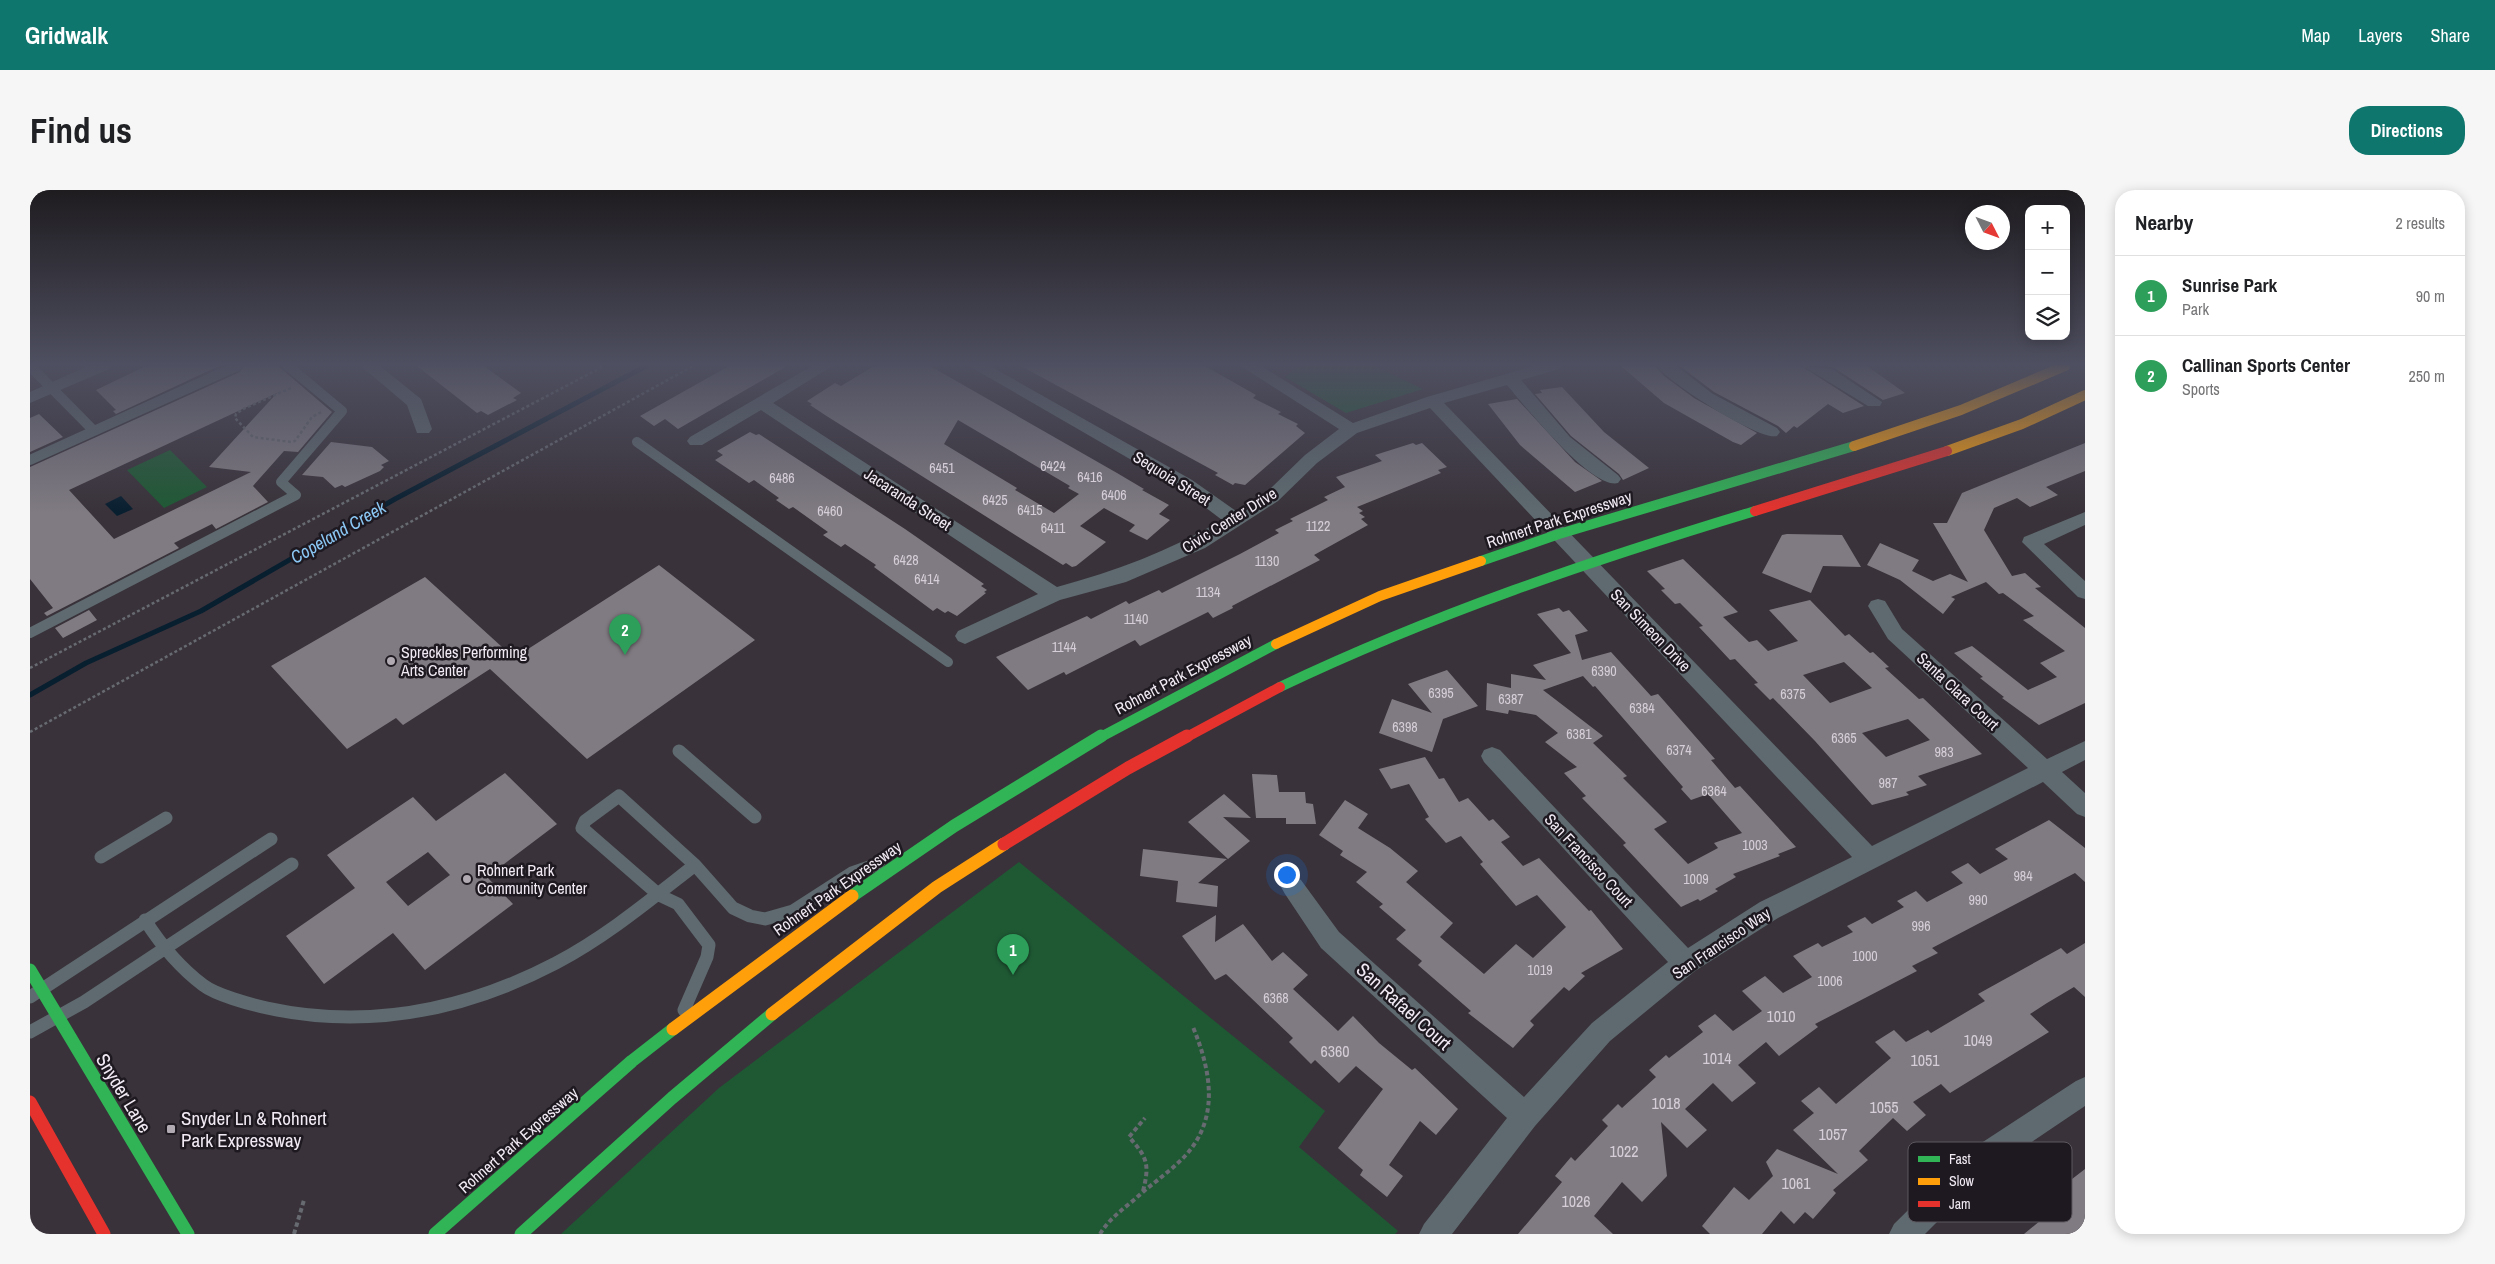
<!DOCTYPE html>
<meta charset="utf-8">
<style>
:root{--surface:#fff;--page:#f6f6f6;--text:#202124;--muted:#757577;--line:#e0e0e0;--accent:#0f766e}
body{margin:0;font-family:"Archivo Narrow",sans-serif;background:var(--page);color:var(--text)}
.controls{position:absolute;right:15px;top:15px;display:grid;overflow:hidden;border-radius:10px;box-shadow:0 2px 12px #0003}
.controls button{width:45px;height:45px;display:grid;place-items:center;padding:0;border:0;border-bottom:1px solid var(--line);background:var(--surface);color:var(--text);font:25px sans-serif}
.compass{position:absolute;left:1935px;top:15px;width:45px;height:45px;border-radius:50%;background:var(--surface);box-shadow:0 2px 12px #0003;rotate:132deg}
.you{position:absolute;left:1256px;top:684px;width:18px;height:18px;margin:-12px;border:4px solid #fff;border-radius:50%;background:#1a73e8;box-shadow:0 0 0 8px #1a73e833}
.badge{display:grid;place-items:center;width:32px;height:32px;border-radius:50%;background:var(--accent);color:#fff;font-size:16px;font-weight:700}
.pin{position:absolute;translate:-50% -41px;filter:drop-shadow(0 1px 2px #0008)}
.pin::after{content:'';position:absolute;top:26px;width:18px;height:15px;background:inherit;clip-path:polygon(0 0,100% 0,50% 100%)}
.list{margin:0;padding:0;list-style:none}
h2{display:flex;justify-content:space-between;align-items:center;height:65px;margin:0;padding:0 20px;font-size:21px}
h2 small{font-size:16px;font-weight:400;color:var(--muted)}
.list li{display:grid;grid-template-columns:32px 1fr auto;gap:15px;align-items:center;box-sizing:border-box;height:80px;padding:0 20px;border-top:1px solid var(--line)}
.list b{display:block;font-size:19px;white-space:nowrap}
.list p{margin:0;font-size:16px;white-space:nowrap;color:var(--muted)}
.list em{font-size:16px;font-style:normal;color:var(--muted)}
.icon{flex:none;width:28px;height:28px;fill:none;stroke:currentColor;stroke-width:2;stroke-linecap:round;stroke-linejoin:round}
.map{position:relative;flex:none;width:2055px;height:1044px;overflow:hidden;border-radius:20px}
header{display:flex;align-items:center;gap:30px;box-sizing:border-box;height:70px;padding:0 25px;background:var(--accent);color:#fff}
header strong{font-size:24px}
nav{display:flex;gap:28px;margin-inline-start:auto;font-size:18px}
.intro{display:flex;align-items:center;justify-content:space-between;box-sizing:border-box;height:120px;padding:0 30px}
h1{margin:0;font-size:35px}
.button{padding:12px 22px;border-radius:20px;background:var(--accent);color:#fff;font-size:18px;font-weight:700}
main{display:flex;gap:30px;padding:0 30px}
aside{flex:1;background:var(--surface);border-radius:20px;box-shadow:0 2px 12px #0003}
.map>svg:first-child{display:block}
.green{fill:#1f5934}
.water{fill:#081f30}
.lines{fill:none;stroke-linecap:round;stroke-linejoin:round}
.stream{stroke:#081f30;stroke-width:5}
.building{fill:#807b82;fill-rule:evenodd}
.path-far1{stroke:#676b71;stroke-width:2.5;stroke-dasharray:3 2.5;stroke-linecap:butt}
.path{stroke:#676b71;stroke-width:4;stroke-dasharray:4.5 3;stroke-linecap:butt}
.lane-far1{stroke:#5e6a6f;stroke-width:10}
.lane{stroke:#5e6a6f;stroke-width:13}
.street{fill:#5e6a6f;fill-rule:evenodd}
.fast-far1{stroke:#30b455;stroke-width:10}
.fast{stroke:#30b455;stroke-width:13}
.slow-far1{stroke:#ff9f0a;stroke-width:10}
.slow{stroke:#ff9f0a;stroke-width:13}
.jam-far1{stroke:#e5322d;stroke-width:10}
.jam{stroke:#e5322d;stroke-width:13}
.poi-dot{fill:#b1aab3;stroke:#1e1920;stroke-width:2}
.labels{text-anchor:middle;dominant-baseline:central;stroke-width:5;stroke-linejoin:round;paint-order:stroke}
.number-label{font-size:14px;fill:#d5ced8}
.street-label{font-size:16px;fill:#f1eaf4;stroke:#1e1920}
.poi-label{font-size:16px;fill:#f1eaf4;stroke:#1e1920;text-anchor:start}
.near-number-label{font-size:16px;fill:#d5ced8}
.water-label{font-size:18px;font-style:italic;fill:#8bc7f4;stroke:#1e1920}
.near-street-label{font-size:19px;fill:#f1eaf4;stroke:#1e1920}
.near-poi-label{font-size:19px;fill:#f1eaf4;stroke:#1e1920;text-anchor:start}
.key{fill:#1e1920;stroke:#5d5860;stroke-width:1}
.key-label{font-size:14px;fill:#f1eaf4}
</style>
<header>
<strong>Gridwalk</strong>
<nav><a>Map</a><a>Layers</a><a>Share</a></nav>
</header>
<div class="intro"><h1>Find us</h1><a class="button">Directions</a></div>
<main>
<div class="map">
<svg width="2055" height="1044" viewBox="0 0 2055 1044">
<rect width="100%" height="100%" fill="#39323a"/>
<path class="green" d="M1269,176H1344L1393,199L1316,223L1255,187Z
M140,260L177,297L134,318L97,280Z
M989,672L1295,921L1269,957L1368,1041L1365,1044H531L689,898Z"/>
<path class="water" d="M91,306L103,319L87,326L75,314Z"/>
<g class="lines">
<path class="stream" d="M0,505L56,473L171,421L365,309L616,176"/>
</g>
<path class="building" d="M116,176H189L86,224L83,221L86,220L66,200Z
M214,176H248L302,222L268,262L254,261L223,296L238,312L186,339L182,334L144,353L149,358L17,426L14,423L23,418L0,389V277L210,182ZM247,203L179,277L221,282L84,349L39,300Z
M387,176H454L491,203L483,208L487,210L458,225L451,221L447,223Z
M699,176H757L648,239L635,229L624,236L610,226Z
M844,176H900L1087,283L1114,299L1112,300L1139,315L1129,324L1140,330L1117,350L1099,341L1105,335L1074,318L1050,336L1076,352L1046,376L1042,377L1036,373L1033,375L795,225L780,215L782,214L777,211L805,193L811,196ZM928,230L1040,296L1038,298L1049,304L1024,323L985,300L987,298L914,254Z
M991,176H1175L1226,205L1223,208L1251,222L1248,224L1268,234L1266,236L1275,243L1215,295L1205,293L1203,295L1185,285L1188,283Z
M1591,176H1625L1634,186L1664,208L1727,243L1711,255L1703,252L1634,213Z
M1650,176H1771L1834,216L1813,223L1798,214L1767,238L1764,236L1756,243L1748,236L1684,202Z
M1795,176H1837L1875,203L1853,210L1803,177Z
M1532,197L1574,242L1619,278L1593,290L1589,284L1541,246L1505,204L1512,203L1510,200Z
M1487,209L1545,272L1572,291L1545,302L1490,255L1458,214Z
M9,224L33,247L0,262V228Z
M720,242L726,245L729,244L875,339L954,394L951,396L957,400L954,402L956,403L927,426L918,421L915,423L907,418L903,421L844,377L846,375L815,354L811,357L793,345L798,342L763,317L759,319L746,310L749,308L724,290L719,293L685,270L693,265L687,261Z
M301,252L342,257L359,271L351,275L354,277L350,281L315,297L312,295L305,298L293,287L272,285Z
M1383,253L1386,255L1392,253L1417,277L1408,280L1411,283L1327,317L1333,321L1329,323L1335,327L1331,329L1338,335L1284,365L1290,370L1202,416L1203,418L1183,428L1178,422L1110,456L1105,450L1036,485L1034,482L998,500L966,467L1057,426L1061,429L1096,411L1099,414L1129,400L1132,403L1210,364L1249,343L1245,340L1263,331L1260,329L1298,310L1294,307L1315,297L1306,287L1352,271L1345,265Z
M2055,253V281L2016,297L2028,305L2000,317L1987,308L1964,318L1954,340L1982,386L1995,383L2011,397L2005,398L2055,438V513L2009,535L1972,508L1974,507L1950,488L1953,487L1924,463L1942,456L1998,500L2027,487L2010,473L2035,461L1993,430L2004,426L1973,403L1969,404L1956,392L1921,407L1925,409L1913,424L1870,390L1837,375L1850,353L1889,370L1882,381L1903,391L1920,384L1938,392L1903,333H1917L1932,303Z
M1757,344L1812,345L1831,377L1793,376L1781,403L1732,383L1752,345Z
M1653,369L1708,422L1693,427L1719,452L1727,450L1738,461L1768,451L1739,420L1780,410L1815,446L1819,444L1840,463L1843,462L1859,477L1855,478L1889,509L1893,508L1952,564L1888,586L1897,595L1876,602L1879,605L1842,615L1785,551L1743,508L1740,510L1724,494L1728,493L1705,469L1700,470L1686,455L1669,437L1673,436L1650,413L1645,414L1631,400L1635,399L1617,381ZM1814,472L1842,498L1800,513L1773,485ZM1878,529L1900,550L1856,567L1832,543Z
M629,375L725,450L557,569L460,479L373,535L366,528L317,559L241,476L395,387L484,468Z
M1529,418L1533,422L1539,420L1558,441L1545,445L1552,470L1581,462L1621,506L1628,504L1685,569L1681,570L1705,598L1710,596L1766,657L1748,664L1750,666L1703,684L1706,687L1685,699L1688,701L1670,711L1668,709L1651,717L1593,655L1596,653L1552,608L1556,606L1534,583L1547,577L1515,552L1528,543L1506,525L1479,520L1478,524L1456,520L1457,493L1481,498V484L1516,490L1503,475L1541,463L1507,424ZM1553,486L1563,497L1565,496L1653,597L1651,599L1661,610L1678,604L1712,643L1684,653L1688,658L1658,674L1624,639L1637,632L1593,588L1597,586L1563,553L1573,546L1513,500Z
M59,420L67,430L33,448L25,438Z
M1417,480L1448,516L1413,529L1402,562L1349,543L1362,509L1402,523L1378,494Z
M1395,567L1409,589L1414,588L1429,612L1438,608L1459,631L1463,629L1480,647L1471,652L1493,676L1509,668L1559,721L1561,720L1593,759L1551,783L1555,786L1539,801L1534,797L1500,831L1504,835L1483,858L1438,823L1441,821L1388,775L1392,771L1366,749L1376,740L1349,717L1353,714L1326,692L1337,682L1310,665L1313,661L1289,645L1315,610L1338,624L1328,638L1360,658L1388,681L1376,692L1423,733L1410,747L1454,784L1486,754L1503,768L1536,737L1507,705L1486,716L1450,674L1453,672L1431,646L1416,653L1395,629L1399,627L1379,594L1361,599L1349,579Z
M475,583L527,634L457,687L483,714L395,780L363,743L294,794L256,746L325,698L297,665L383,607L406,631ZM398,662L420,685L378,716L356,692Z
M1222,584L1247,585L1249,602H1275L1276,613L1283,614L1286,634H1256V628H1226Z
M1194,604L1221,628L1193,627L1220,651L1198,669L1158,632Z
M2019,630L2055,658V692L2045,683L1902,758L1908,763L1882,776L1887,781L1785,834L1788,837L1749,866L1736,852L1708,875L1726,893L1702,912L1683,893L1655,919L1677,940L1657,958L1631,932L1637,986L1612,1012L1592,992L1564,1026L1583,1044H1488L1532,992L1525,986L1541,967L1545,971L1578,936L1572,930L1588,914L1592,918L1626,887L1619,880L1636,865L1639,868L1673,842L1668,836L1685,824L1703,841L1732,821L1712,801L1735,786L1753,803L1782,787L1763,766L1788,753L1792,757L1823,742L1817,736L1835,727L1842,734L1874,717L1867,711L1886,701L1897,712L1933,693L1921,682L1938,673L1950,684L1978,669L1965,659Z
M1113,659L1197,669L1168,693L1188,696L1187,717L1146,712L1148,691L1110,686Z
M1186,725L1185,752L1213,734L1242,771L1253,762L1278,785L1263,799L1308,841L1323,826L1349,853L1382,880L1385,878L1428,919L1406,945L1390,931L1359,975L1373,986L1357,1007L1330,985L1333,980L1308,958L1353,899L1326,876L1309,893L1285,870L1281,874L1259,852L1263,848L1196,784L1185,790L1152,746Z
M2055,753V807L2044,797L2017,813L2000,824L2019,842L1920,903L1911,894L1883,912L1896,925L1877,941L1863,928L1829,961L1838,970L1803,1000L1806,1003L1783,1029L1775,1022L1764,1034L1751,1021L1732,1044H1680L1672,1036L1704,997L1719,1010L1743,986L1736,972L1747,959L1808,984L1763,940L1784,923L1771,911L1789,897L1806,914L1861,868L1845,852L1864,840L1876,852L1898,840L1901,843L1955,811L1948,804L2031,758L2037,764Z
M2055,979V1044H1994L2016,1026L2006,1017Z"/>
<g class="lines">
<path class="path-far1" d="M261,198L213,219L206,224L205,228L223,247L261,252L265,251L282,227L293,221
M0,478L574,176
M0,542L663,176"/>
<path class="path" d="M1113,1001C1120,974 1117,967 1099,947L1115,928
M264,1044L274,1010
M1070,1044C1079,1029 1092,1020 1105,1009C1121,994 1140,982 1155,966C1190,928 1181,881 1163,837"/>
<path class="lane-far1" d="M0,176L64,241
M607,252L918,472
M0,270L207,176
M0,443L266,305L251,292L312,221L258,176"/>
<path class="lane" d="M649,561L725,627
M71,667L136,628
M115,730C131,755 149,777 173,795C186,805 219,814 237,818C338,840 434,821 526,773C577,746 620,710 665,675
M0,807L241,649
M654,820L677,767L679,755L648,714L629,705L552,638L555,631L589,606L665,675L703,718L720,726L735,729L763,721L822,683L848,674
M0,842L54,812L262,674"/>
<path class="street" d="M58,176H81L79,179L0,213V202Z
M331,176H350L391,209L402,239L399,243H387L377,215Z
M782,176H802L743,213L1027,397C1085,381 1140,361 1192,330L1150,298L939,176H960L1162,290L1206,321L1236,303L1275,265L1309,239L1211,176H1231L1323,233L1397,207L1504,176H1531L1529,179L1491,190L1540,247L1588,285L1591,289L1588,293C1562,300 1494,215 1477,195L1414,213L1842,656L1998,578L1858,449L1838,416L1841,411L1848,409L1855,411L1872,439L2017,569L2055,551V570L2032,582L2055,603V627L2047,624L2013,592L1748,728L1665,781L1580,851L1505,936L1422,1044H1389L1394,1034L1477,928L1291,758L1255,704L1251,697L1255,690L1263,686L1271,690L1309,742L1494,907L1562,833L1638,772L1454,572L1451,566L1454,560L1462,557L1470,560L1658,758L1730,712L1822,667L1400,218L1327,243L1287,273L1248,311L1175,358L1096,392L1030,410L935,454L928,451L925,446L928,441L1008,404L731,220L672,255H660L657,251L660,247Z
M1627,176H1646L1683,204L1747,238L1750,242L1747,246C1729,251 1639,193 1627,176Z
M1773,176L1802,179L1852,212L1850,216H1838Z
M2055,322V335L2014,354L2055,391V409L2048,407L1992,352L1994,347Z
M2055,887V916L1956,983L1895,1044H1859L1864,1034L1936,963L2046,891Z"/>
<path class="fast-far1" d="M1451,371L1529,344L1824,256
M1250,497C1403,424 1563,370 1725,321
M1069,548L1246,454"/>
<path class="fast" d="M822,706L924,636L1071,546
M0,780L158,1044
M405,1044L602,871L643,839
M491,1044L642,908L742,824"/>
<path class="slow-far1" d="M1824,256L1931,220L2035,176
M1917,261L1992,234L2055,205
M1246,454L1350,406L1451,371"/>
<path class="slow" d="M742,824L907,697L974,654
M643,839L822,706"/>
<path class="jam-far1" d="M1725,321L1917,261
M1155,548L1250,497"/>
<path class="jam" d="M974,654L1098,578L1157,546
M0,912L74,1044"/>
</g>
<linearGradient id="sky" x2="0" y2="1"><stop stop-color="#1f1c20"/><stop offset="0.54" stop-color="#4e4f60"/><stop offset="1" stop-color="#4e4f60" stop-opacity="0"/></linearGradient>
<rect width="2055" height="323" fill="url(#sky)"/>
<g class="poi-dot">
<circle cx="361" cy="471" r="5"/>
<circle cx="437" cy="689" r="5"/>
<rect x="136" y="934" width="10" height="10" rx="2.5"/>
</g>
<g class="labels">
<g class="number-label">
<text x="1023" y="276">6424</text>
<text x="912" y="278">6451</text>
<text x="1060" y="287">6416</text>
<text x="752" y="288">6486</text>
<text x="1084" y="305">6406</text>
<text x="965" y="310">6425</text>
<text x="1000" y="320">6415</text>
<text x="800" y="321">6460</text>
<text x="1288" y="336">1122</text>
<text x="1023" y="338">6411</text>
<text x="876" y="370">6428</text>
<text x="1237" y="371">1130</text>
<text x="897" y="389">6414</text>
<text x="1178" y="402">1134</text>
<text x="1106" y="429">1140</text>
<text x="1034" y="457">1144</text>
<text x="1574" y="481">6390</text>
<text x="1411" y="503">6395</text>
<text x="1763" y="504">6375</text>
<text x="1481" y="509">6387</text>
<text x="1612" y="518">6384</text>
<text x="1375" y="537">6398</text>
<text x="1549" y="544">6381</text>
<text x="1814" y="548">6365</text>
<text x="1649" y="560">6374</text>
<text x="1914" y="562">983</text>
<text x="1858" y="593">987</text>
<text x="1684" y="601">6364</text>
<text x="1725" y="655">1003</text>
<text x="1993" y="686">984</text>
<text x="1666" y="689">1009</text>
<text x="1948" y="710">990</text>
<text x="1891" y="736">996</text>
<text x="1835" y="766">1000</text>
<text x="1510" y="780">1019</text>
<text x="1800" y="791">1006</text>
<text x="1246" y="808">6368</text>
</g>
<g class="street-label">
<text transform="translate(1142 288) rotate(32)">Sequoia Street</text>
<text transform="translate(878 309) rotate(33)">Jacaranda Street</text>
<text transform="translate(1529 329) rotate(-18)">Rohnert Park Expressway</text>
<text transform="translate(1199 330) rotate(-32)">Civic Center Drive</text>
<text transform="translate(1621 440) rotate(46)">San Simeon Drive</text>
<text transform="translate(1153 484) rotate(-28)">Rohnert Park Expressway</text>
<text transform="translate(1928 501) rotate(43)">Santa Clara Court</text>
<text transform="translate(1559 670) rotate(47)">San Francisco Court</text>
<text transform="translate(807 698) rotate(-35)">Rohnert Park Expressway</text>
<text transform="translate(1691 753) rotate(-34)">San Francisco Way</text>
<text transform="translate(488 950) rotate(-41)">Rohnert Park Expressway</text>
</g>
<g class="poi-label">
<text x="371" y="462">Spreckles Performing<tspan x="371" dy="18">Arts Center</tspan></text>
<text x="447" y="680">Rohnert Park<tspan x="447" dy="18">Community Center</tspan></text>
</g>
<g class="near-number-label">
<text x="1751" y="826">1010</text>
<text x="1948" y="850">1049</text>
<text x="1305" y="861">6360</text>
<text x="1687" y="868">1014</text>
<text x="1895" y="870">1051</text>
<text x="1636" y="913">1018</text>
<text x="1854" y="917">1055</text>
<text x="1803" y="944">1057</text>
<text x="1594" y="961">1022</text>
<text x="1766" y="993">1061</text>
<text x="1546" y="1011">1026</text>
</g>
<g class="water-label">
<text transform="translate(308 342) rotate(-30)">Copeland Creek</text>
</g>
<g class="near-street-label">
<text transform="translate(1374 816) rotate(42)">San Rafael Court</text>
<text transform="translate(94 903) rotate(59)">Snyder Lane</text>
</g>
<g class="near-poi-label">
<text x="151" y="928">Snyder Ln &amp; Rohnert<tspan x="151" dy="22">Park Expressway</tspan></text>
</g>
</g>
<rect x="1878" y="952" width="164" height="80" rx="8" class="key"/>
<rect x="1888" y="966" width="22" height="6" fill="#30b455"/>
<rect x="1888" y="988" width="22" height="7" fill="#ff9f0a"/>
<rect x="1888" y="1011" width="22" height="6" fill="#e5322d"/>
<g class="key-label">
<text x="1919" y="974">Fast</text>
<text x="1919" y="996">Slow</text>
<text x="1919" y="1019">Jam</text>
</g>
</svg>
<div class="controls">
<button>+</button>
<button>−</button>
<button><svg class="icon" aria-label="layers" viewBox="0 0 24 24"><path d="M12 4l9 5-9 5-9-5zM3 14l9 5 9-5"/></svg></button>
</div>
<svg class="compass" viewBox="-18 -18 36 36"><path d="M0-13l5 13h-10z" fill="#e53935"/><path d="M0 13l5-13h-10z" fill="#757577"/></svg>
<div class="you"></div>
<div class="pin badge" style="left:983px;top:785px;background:#2e9e5b">1</div>
<div class="pin badge" style="left:595px;top:465px;background:#2e9e5b">2</div>
</div>
<aside>
<h2>Nearby<small>2 results</small></h2>
<ul class="list">
<li><span class="badge" style="background:#2e9e5b">1</span><div><b>Sunrise Park</b><p>Park</p></div><em>90 m</em></li>
<li><span class="badge" style="background:#2e9e5b">2</span><div><b>Callinan Sports Center</b><p>Sports</p></div><em>250 m</em></li>
</ul>
</aside>
</main>
